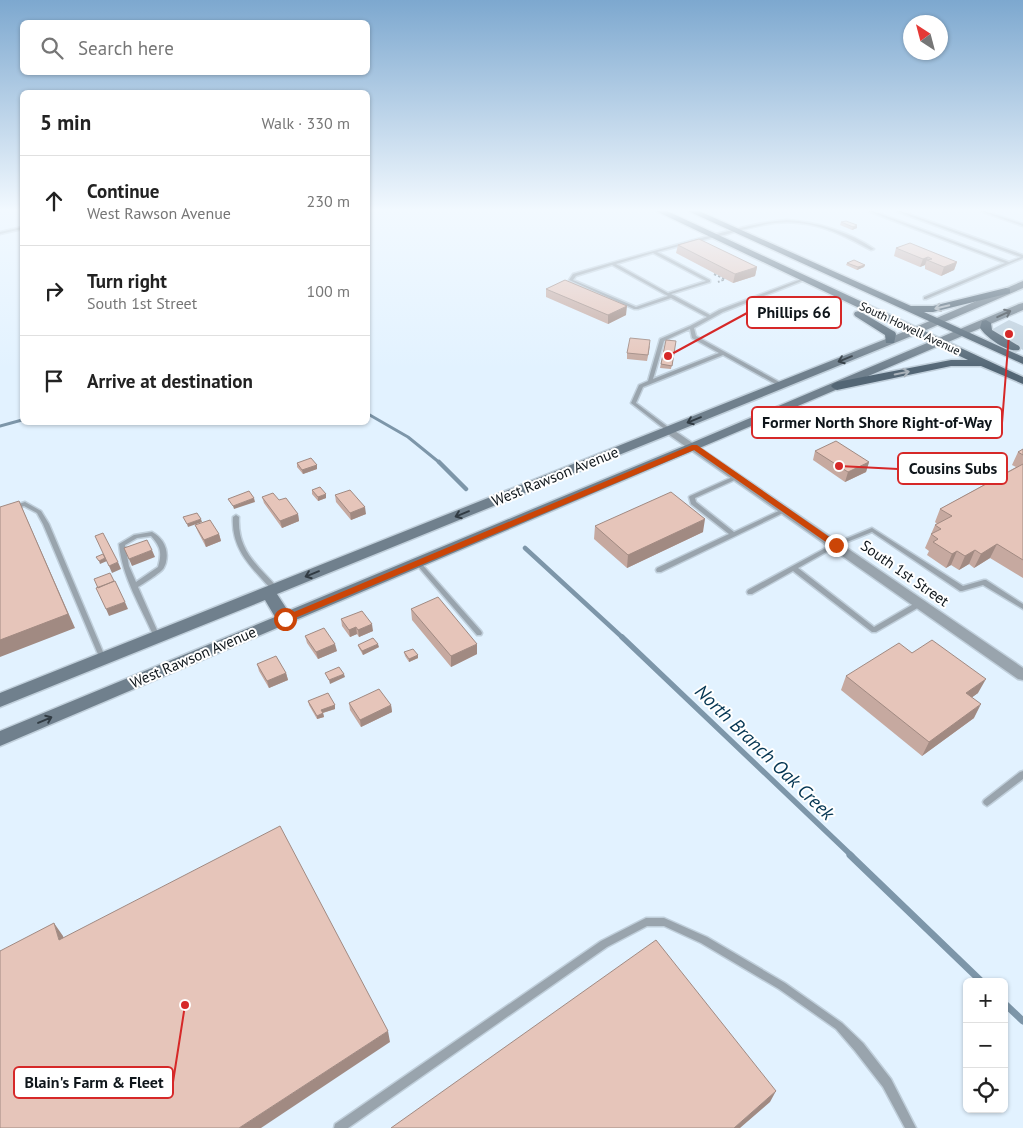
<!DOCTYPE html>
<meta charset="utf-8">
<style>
:root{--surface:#fff;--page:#f2f2f2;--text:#222;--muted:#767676;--line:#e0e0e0}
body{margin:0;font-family:"PT Sans",sans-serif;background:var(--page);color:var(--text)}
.controls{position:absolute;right:15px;bottom:15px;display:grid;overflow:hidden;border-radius:8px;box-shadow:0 1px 4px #0004}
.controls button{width:45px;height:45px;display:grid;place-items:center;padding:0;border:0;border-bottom:1px solid var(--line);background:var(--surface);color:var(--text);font:25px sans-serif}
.compass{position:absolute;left:903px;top:15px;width:45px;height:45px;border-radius:50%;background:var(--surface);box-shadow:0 1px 4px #0004;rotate:324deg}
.stop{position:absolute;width:15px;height:15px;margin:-11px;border:4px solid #cb4507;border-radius:50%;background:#fff}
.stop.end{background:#cb4507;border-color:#fff;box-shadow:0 1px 5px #0008}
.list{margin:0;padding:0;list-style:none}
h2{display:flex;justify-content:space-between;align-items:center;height:65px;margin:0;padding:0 20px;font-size:21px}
h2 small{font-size:16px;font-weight:400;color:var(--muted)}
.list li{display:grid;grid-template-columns:32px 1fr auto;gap:15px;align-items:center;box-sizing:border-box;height:90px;padding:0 20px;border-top:1px solid var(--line)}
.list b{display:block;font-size:19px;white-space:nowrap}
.list p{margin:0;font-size:16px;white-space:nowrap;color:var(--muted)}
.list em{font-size:16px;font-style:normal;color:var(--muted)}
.icon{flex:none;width:28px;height:28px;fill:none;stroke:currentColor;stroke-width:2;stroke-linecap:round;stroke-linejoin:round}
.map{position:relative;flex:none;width:1023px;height:1128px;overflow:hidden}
.search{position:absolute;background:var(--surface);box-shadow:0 1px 4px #0004;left:20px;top:20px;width:350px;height:55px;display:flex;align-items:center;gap:12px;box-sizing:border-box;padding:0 18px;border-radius:8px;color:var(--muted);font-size:19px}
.panel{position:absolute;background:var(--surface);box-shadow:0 1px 4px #0004;left:20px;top:90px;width:350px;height:335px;border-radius:8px}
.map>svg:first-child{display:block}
.green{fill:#bccedc}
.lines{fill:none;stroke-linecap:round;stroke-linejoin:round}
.stream-far3{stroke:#7d96a9;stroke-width:3}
.stream-far2{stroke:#7d96a9;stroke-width:4.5}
.stream-far1{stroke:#7d96a9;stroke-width:5.5}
.stream{stroke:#7d96a9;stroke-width:7}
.lane-casing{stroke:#c0cfdb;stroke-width:3}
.street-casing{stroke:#c0cfdb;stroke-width:3}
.secondary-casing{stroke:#c0cfdb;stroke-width:3}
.primary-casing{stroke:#c0cfdb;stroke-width:3}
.path{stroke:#79858e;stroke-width:2;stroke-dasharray:2.5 2;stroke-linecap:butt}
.lane{fill:#99a4ad;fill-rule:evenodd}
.street{fill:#99a4ad;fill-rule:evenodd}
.secondary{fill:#70808d;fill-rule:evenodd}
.primary{fill:#536675;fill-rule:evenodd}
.wall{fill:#c6a9a0}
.shaded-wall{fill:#a18a82}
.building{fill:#e6c5ba;stroke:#a18a82}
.oneway{stroke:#a9b2ba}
.oneway2{stroke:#313b43}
.route{fill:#cb4507}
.labels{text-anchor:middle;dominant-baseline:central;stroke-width:4;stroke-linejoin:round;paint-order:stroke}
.far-street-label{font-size:12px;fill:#0f161b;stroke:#fff}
.street-label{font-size:15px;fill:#0f161b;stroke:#fff}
.near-water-label{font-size:19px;font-style:italic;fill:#043552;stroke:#fff}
.leader{fill:none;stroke:#d62828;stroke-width:2}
.callout-dot{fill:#d62828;stroke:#fff;stroke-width:2}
.callout{fill:#fff;stroke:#d62828;stroke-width:2}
.callout-label{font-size:16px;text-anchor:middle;font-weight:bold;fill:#0f161b}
</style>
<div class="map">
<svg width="1023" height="1128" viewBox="0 0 1023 1128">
<rect width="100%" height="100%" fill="#e2f2ff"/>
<path class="green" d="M1009,320L1023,326V350L996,335L991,330Z"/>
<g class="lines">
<path class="stream-far3" d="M368,414L408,437L440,463
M0,426L22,420"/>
<path class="stream-far2" d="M439,462L466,489
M525,548L623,638"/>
<path class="stream-far1" d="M622,637L852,856"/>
<path class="stream" d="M850,855L982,982
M1004,1003L1023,1021"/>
<defs>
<path id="lane" d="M868,211H873L1009,262L1021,257L896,211H901L1023,255V258L926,299H924V297L1005,263Z
M980,211H985L1023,224V226Z
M787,220C817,222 850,232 874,249L871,250C848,238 825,225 799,223C773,220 748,228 724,235C701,240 679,246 657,252L710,280V282L671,294L710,315L719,310L804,278L807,279L723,312L694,328L696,336L783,384V386H779L723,355L643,387L636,403L672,430L669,432L667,431L631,403L639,385L648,381L660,339L690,326L707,317L671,298L638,309H634L569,280L573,274C617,261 661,249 705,237C732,230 759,222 787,220ZM653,253L706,281L668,293L616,264ZM612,265L668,296L636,307L573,280L576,276ZM690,329L692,338L719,353L653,379L664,341Z
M22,227V229L0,234V232Z
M737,475L739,476L740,477L739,478L695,498L696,502L734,532L783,509H787L788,510L787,511L661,572H657L656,570L657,568L729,534L691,504L689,497L690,496Z
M25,502L41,511L49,524L106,659L105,661H101L100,659L43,524L37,513L24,506L0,514V510Z
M236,515L239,517C237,550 257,565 277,587L278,589L277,591H273C252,568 231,550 233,517Z
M872,528L963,586L984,580H986L1023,604V609L983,585L962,591H960L872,532L837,546L798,568L874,627L917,602H921L922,604L921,606L876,632H872L793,571L752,594H748L747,592L748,590L833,544Z
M152,532C163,538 169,549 166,562C166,563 164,568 163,569C160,573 143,584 138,587L160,637L159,639H155L154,637C141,607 122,577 119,544L134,535ZM151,536C161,547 162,553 158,567L136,582L129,566L125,545L137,538Z
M418,561L420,562L481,631L482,633L481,635H477L416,564L415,563Z
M1023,771V779L990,804L987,806L984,804L983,802L984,800L1020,772Z
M646,918H664L707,937L785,983L842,1023L863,1043L891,1079L916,1128H905L883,1087L855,1051L836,1029L779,989L701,943L664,926H647L607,947L348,1128H334L335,1124L601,941Z"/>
<path id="street" d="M669,427L1023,668V680L1018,679L665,432L664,430Z"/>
<path id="secondary" d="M1023,281V288L919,333L277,594L288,611L689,444L1019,304L1023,303V310L0,746V731L275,617L265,600L0,707V693L911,329Z"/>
<path id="primary" d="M656,211H667L1023,377V384L981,366H951L837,390L833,388L831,386L833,384L837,382L951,360H968Z
M688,211H699L911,306H933L1006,288L1010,289V293L933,312H924L1023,357V364Z
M859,311L895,332L896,334L894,343H886L885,335L855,316L854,314L855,312Z
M986,320L991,323L992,330L1019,346L1020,348L1019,350C1007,353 986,337 980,328L982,321Z"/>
</defs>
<use href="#lane" class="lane-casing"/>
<use href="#street" class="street-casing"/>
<use href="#secondary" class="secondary-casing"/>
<use href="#primary" class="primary-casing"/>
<path class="path" d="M714,274L725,279L718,282"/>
<use href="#lane" class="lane"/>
<use href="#street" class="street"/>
<use href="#secondary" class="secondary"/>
<use href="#primary" class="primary"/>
</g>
<path class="wall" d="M841,222L857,225V228L852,230L840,225Z
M678,245L757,267L755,276L733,283L676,253Z
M896,248L957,262L954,270L941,276L925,269V265L920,267L894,256Z
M847,263L865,265L864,267L857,270L846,265Z
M546,289L626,315L608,324L546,297Z
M797,302L818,317L817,323L794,321L795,308Z
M666,340L676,341L671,369L660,368Z
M650,346L647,361L627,359V353Z
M1023,449V578L990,558L974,568L969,564L959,570L951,565L946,568L927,555L929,551L925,548L935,525L937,524L935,522L940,509L1016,467L1012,465L1018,452Z
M815,451L869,462L866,472L845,482L813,460Z
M297,463L317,465V469L303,474L297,467Z
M312,490L326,498L318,501L312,494Z
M335,495L366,514L351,520L336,502Z
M262,497L279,500L298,514L299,521L282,528L264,503Z
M195,525L219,534L221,541L206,547L198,532Z
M595,526L703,532L627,568L594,539Z
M411,609L477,654L451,667L412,620Z
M341,619L373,631L359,637L357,634L350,637L342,626Z
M305,636L337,651L318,659L307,643Z
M358,645L379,647L363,655L359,648Z
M404,652L418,655V658L409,662L405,656Z
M912,653L978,693L972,697L974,718L922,756L841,690L846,676Z
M257,664L286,673L288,680L269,688L259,671Z
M308,701L335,705V709L323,713L324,717L317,719L309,705Z
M349,703L391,705L392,712L361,727L350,710Z"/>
<path class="shaded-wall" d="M857,225V228L852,230L853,227Z
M928,257L925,265L920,267L923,259Z
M957,262L954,270L941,276L944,267Z
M865,265L864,267L857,270L858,267Z
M757,267L755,276L733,283L735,274Z
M627,306L626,315L608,324V315Z
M869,462L866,472L845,482L848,472Z
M317,465V469L303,474L302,470Z
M326,494V498L318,501V497Z
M254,498L255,502L234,509L233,506Z
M19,501L75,628L0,657V640Z
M365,507L366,514L351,520L350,513Z
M298,514L299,521L282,528L280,521Z
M201,519L202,522L188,527L187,524Z
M705,519L703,532L627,568L628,555Z
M219,534L221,541L206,547L204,540Z
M997,544L990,558L974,568L981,554Z
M152,550L155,557L132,566L129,559Z
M975,550L969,564L959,570L965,556Z
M957,551L951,565L946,568L952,554Z
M105,558L107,561L100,564L99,561Z
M118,562L121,569L112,573L109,566Z
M125,602L128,609L109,616L106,609Z
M372,624L373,631L359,637L358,630Z
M356,627L357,634L350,637L349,630Z
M335,644L337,651L318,659L316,652Z
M378,644L379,647L363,655L362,651Z
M477,644V654L451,667V656Z
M418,655V658L409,662V659Z
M286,673L288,680L269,688L267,681Z
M344,674L345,677L330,684L329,680Z
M986,679L978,693L959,707L966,693Z
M981,704L974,718L922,756L929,742Z
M335,705V709L322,713L321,710Z
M391,705L392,712L361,727L360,720Z
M323,713L324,717L317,719V716Z
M54,923L63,936L68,952L59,940Z
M388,1031L390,1042L261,1128H239Z
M776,1091L770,1102L740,1128H734Z"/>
<path class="building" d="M846,221L857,225L853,227L841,222Z
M699,239L757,267L735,274L678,245Z
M910,243L957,262L944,267L927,260L932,259L928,257L923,259L896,248Z
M854,260L865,265L858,267L847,263Z
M565,280L627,306L608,315L546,289Z
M630,338L650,340L648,355L627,353Z
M666,340L676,341L672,366L661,364Z
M836,441L869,462L848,472L815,451Z
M1023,449V455L1018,452Z
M311,458L317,465L302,470L297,463Z
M1023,464V560L997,544L981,554L975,550L965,556L957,551L952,554L933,542L938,539L931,534L941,529L935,525L952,516L940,509Z
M320,487L326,494L318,497L312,490Z
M350,490L365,507L350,513L335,495Z
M249,491L254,498L233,506L228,499Z
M671,492L705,519L628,555L595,526Z
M273,493L279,500L286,498L298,514L280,521L262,497Z
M19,501L68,614L0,640V507Z
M197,513L201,519L187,524L183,517Z
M210,520L219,534L204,540L195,525Z
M103,533L118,562L109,566L95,536Z
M147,540L152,550L129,559L124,548Z
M103,554L105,558L99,561L96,557Z
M110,573L114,581L98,588L94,579Z
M115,581L125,602L106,609L96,588Z
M438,597L477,644L451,656L411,609Z
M362,611L372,624L358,630L356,627L349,630L341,619Z
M324,628L335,644L316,652L305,636Z
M373,638L378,644L362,651L358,645Z
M932,640L986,679L966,693L981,704L929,742L846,676L899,643L912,653Z
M413,649L418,655L409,659L404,652Z
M276,656L286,673L267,681L257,664Z
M339,667L344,674L329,680L325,673Z
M379,689L391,705L360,720L349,703Z
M328,693L335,705L321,710L323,713L317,716L308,701Z
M280,826L388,1031L239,1128H0V951L54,923L59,940Z
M656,940L776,1091L734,1128H391Z"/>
<defs><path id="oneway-shaft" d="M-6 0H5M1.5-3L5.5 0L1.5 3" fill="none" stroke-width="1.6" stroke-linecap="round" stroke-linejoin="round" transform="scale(1.25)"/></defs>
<g class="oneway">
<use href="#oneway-shaft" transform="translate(942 307) rotate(167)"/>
<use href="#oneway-shaft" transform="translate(902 373) rotate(-11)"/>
</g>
<g class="oneway2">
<use href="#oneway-shaft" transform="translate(1004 314) rotate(-25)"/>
<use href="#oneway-shaft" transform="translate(845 359) rotate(158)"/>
<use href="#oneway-shaft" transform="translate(694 420) rotate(158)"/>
<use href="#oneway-shaft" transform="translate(462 514) rotate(158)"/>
<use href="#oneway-shaft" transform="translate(312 574) rotate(158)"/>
<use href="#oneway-shaft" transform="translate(45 720) rotate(-23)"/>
</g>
<linearGradient id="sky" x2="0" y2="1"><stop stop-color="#7da8cf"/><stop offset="0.57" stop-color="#f2f9ff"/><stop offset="1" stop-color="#f2f9ff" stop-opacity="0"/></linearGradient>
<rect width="1023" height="369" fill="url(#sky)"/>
<path class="route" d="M692,445H697L838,543V547H833L694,450L288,621L285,622L281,619L282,617Z"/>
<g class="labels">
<g class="far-street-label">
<text transform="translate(910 328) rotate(25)">South Howell Avenue</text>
</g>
<g class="street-label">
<text transform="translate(555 476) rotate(-22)">West Rawson Avenue</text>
<text transform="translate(905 573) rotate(35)">South 1st Street</text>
<text transform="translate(193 657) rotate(-23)">West Rawson Avenue</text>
</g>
<g class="near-water-label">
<text transform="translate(765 752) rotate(44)">North Branch Oak Creek</text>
</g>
</g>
<path class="leader" d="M668 356L747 313M1009 334L1002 423M839 466L898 469M185 1005L173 1082"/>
<g class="callout-dot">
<circle cx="668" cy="356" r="5"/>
<circle cx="1009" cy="334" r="5"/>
<circle cx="839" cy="466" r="5"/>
<circle cx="185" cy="1005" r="5"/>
</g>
<g class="callout">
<rect x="747" y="297" width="94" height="31" rx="5"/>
<rect x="752" y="407" width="250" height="31" rx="5"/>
<rect x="898" y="453" width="109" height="31" rx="5"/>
<rect x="14" y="1067" width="159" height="31" rx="5"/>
</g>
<g class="callout-label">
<text x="794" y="318">Phillips 66</text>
<text x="877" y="428">Former North Shore Right-of-Way</text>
<text x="953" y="474">Cousins Subs</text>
<text x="94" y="1088">Blain's Farm &amp; Fleet</text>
</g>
</svg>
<div class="controls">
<button>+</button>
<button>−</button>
<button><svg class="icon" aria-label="locate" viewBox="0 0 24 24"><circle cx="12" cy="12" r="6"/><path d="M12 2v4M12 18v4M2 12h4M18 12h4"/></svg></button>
</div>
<svg class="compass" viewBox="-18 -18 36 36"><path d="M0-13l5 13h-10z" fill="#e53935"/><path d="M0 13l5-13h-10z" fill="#767676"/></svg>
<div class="stop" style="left:285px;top:619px"></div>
<div class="stop end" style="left:836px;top:545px"></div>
<div class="search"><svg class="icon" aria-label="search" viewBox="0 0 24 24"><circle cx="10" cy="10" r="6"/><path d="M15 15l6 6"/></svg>Search here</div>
<section class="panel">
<h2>5 min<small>Walk · 330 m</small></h2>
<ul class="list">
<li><svg class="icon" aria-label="ahead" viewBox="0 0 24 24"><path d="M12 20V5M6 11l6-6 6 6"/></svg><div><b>Continue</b><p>West Rawson Avenue</p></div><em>230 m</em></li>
<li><svg class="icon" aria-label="right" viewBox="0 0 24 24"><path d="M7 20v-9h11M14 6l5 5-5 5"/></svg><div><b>Turn right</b><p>South 1st Street</p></div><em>100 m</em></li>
<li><svg class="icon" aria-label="arrive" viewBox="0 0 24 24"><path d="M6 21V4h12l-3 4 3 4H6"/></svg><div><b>Arrive at destination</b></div></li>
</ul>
</section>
</div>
